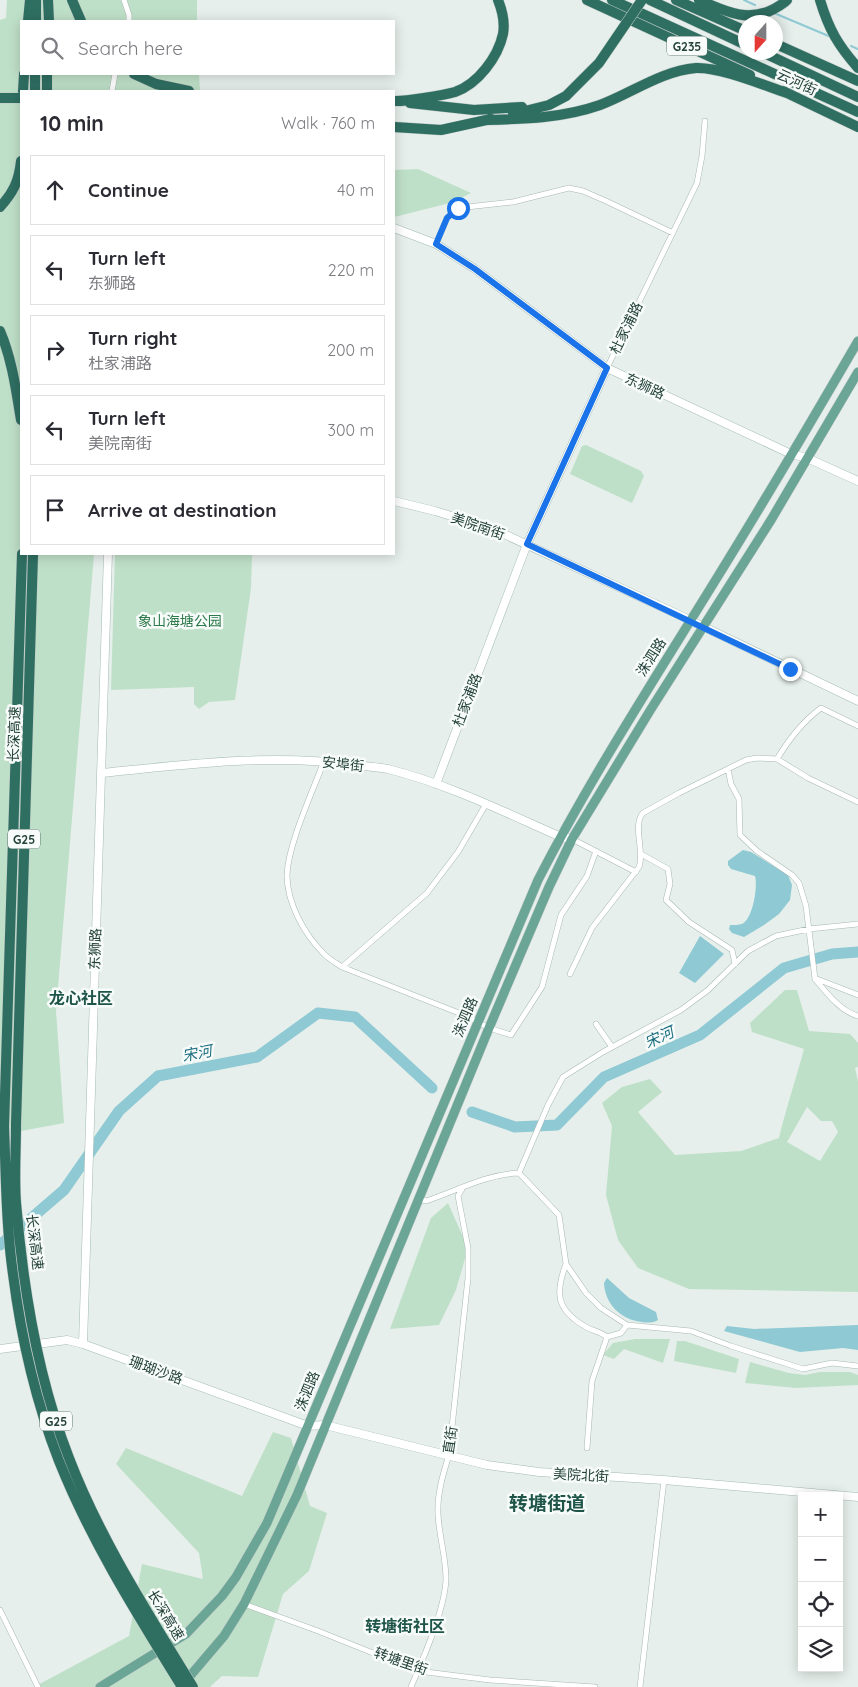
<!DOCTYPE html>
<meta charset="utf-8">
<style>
:root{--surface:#fff;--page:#f2f2f3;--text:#2b2b33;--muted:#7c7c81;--line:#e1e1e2}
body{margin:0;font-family:Quicksand,"Noto Sans SC",sans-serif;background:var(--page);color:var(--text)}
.controls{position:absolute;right:15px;bottom:15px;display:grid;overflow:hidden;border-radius:0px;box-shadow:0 2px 12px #0003}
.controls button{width:45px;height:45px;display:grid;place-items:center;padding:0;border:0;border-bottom:1px solid var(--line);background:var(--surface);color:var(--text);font:25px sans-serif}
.compass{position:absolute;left:738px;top:15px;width:45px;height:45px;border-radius:50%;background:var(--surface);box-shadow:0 2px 12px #0003;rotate:201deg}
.stop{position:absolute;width:15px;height:15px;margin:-11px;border:4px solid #1a73e8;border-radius:50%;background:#fff}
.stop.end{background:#1a73e8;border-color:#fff;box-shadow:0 1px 5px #0008}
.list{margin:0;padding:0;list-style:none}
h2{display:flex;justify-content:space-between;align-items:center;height:65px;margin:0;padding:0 20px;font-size:21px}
h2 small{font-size:16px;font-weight:400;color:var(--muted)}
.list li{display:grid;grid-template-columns:32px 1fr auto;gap:15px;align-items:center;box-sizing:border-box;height:70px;margin:0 10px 10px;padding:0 10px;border:1px solid var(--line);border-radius:0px}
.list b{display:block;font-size:19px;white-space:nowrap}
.list p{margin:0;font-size:16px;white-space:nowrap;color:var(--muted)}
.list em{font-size:16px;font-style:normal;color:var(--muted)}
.icon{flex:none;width:28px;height:28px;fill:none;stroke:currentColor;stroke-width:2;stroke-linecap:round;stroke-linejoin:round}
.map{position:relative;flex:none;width:858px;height:1687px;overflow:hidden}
.search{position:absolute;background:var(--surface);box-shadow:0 2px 12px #0003;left:20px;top:20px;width:375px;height:55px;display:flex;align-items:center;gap:12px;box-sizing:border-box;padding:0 18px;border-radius:0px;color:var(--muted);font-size:19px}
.panel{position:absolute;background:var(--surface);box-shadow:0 2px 12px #0003;left:20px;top:90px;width:375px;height:465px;border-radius:0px}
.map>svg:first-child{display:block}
.green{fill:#bfe0c8;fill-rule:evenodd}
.water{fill:#8ec9d4}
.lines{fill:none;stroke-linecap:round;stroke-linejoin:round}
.stream{stroke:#8ec9d4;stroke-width:2}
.river{stroke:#8ec9d4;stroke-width:11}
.street-casing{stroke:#a8b8b2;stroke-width:6}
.secondary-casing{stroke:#a4bbb3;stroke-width:9}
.primary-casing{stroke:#c2cac8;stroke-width:10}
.highway-casing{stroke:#c2cac8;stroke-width:11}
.street{stroke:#fff;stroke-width:5}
.secondary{stroke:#fff;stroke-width:8}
.primary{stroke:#6aa596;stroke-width:9}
.highway{stroke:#2f6f62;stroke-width:10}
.highway-bridge-casing{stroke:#c2cac8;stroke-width:11;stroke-linecap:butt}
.highway-bridge{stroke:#2f6f62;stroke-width:10}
.route{stroke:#1a73e8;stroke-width:6}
.labels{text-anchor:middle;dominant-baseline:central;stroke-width:5;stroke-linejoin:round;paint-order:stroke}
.shield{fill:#f7fbf9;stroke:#637a73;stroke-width:1}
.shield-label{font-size:12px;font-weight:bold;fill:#24423a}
.street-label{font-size:14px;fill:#24423a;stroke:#f7fbf9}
.park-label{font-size:14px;fill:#2d7a4b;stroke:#f7fbf9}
.water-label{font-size:15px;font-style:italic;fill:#1c6f80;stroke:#f7fbf9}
.quarter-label{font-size:16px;font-weight:bold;fill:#1f5548;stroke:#f7fbf9}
.district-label{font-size:19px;font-weight:bold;fill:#1f5548;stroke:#f7fbf9}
</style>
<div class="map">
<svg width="858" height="1687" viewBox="0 0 858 1687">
<rect width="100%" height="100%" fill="#e6efeb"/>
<path class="green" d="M7,0H197V21H21V74H199L200,91H21V554H94L56,1011L64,1123L0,1135V20L6,18Z
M418,169L471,193L450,203L394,217V170Z
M586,445L641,471L644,476L632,503L570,474L582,446Z
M115,554H252L251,588L235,700L209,702L199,709L194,704V687L111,690Z
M785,990H797L809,1031L850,1034L858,1043V1067L855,1068L858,1081V1292L689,1289L638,1268L618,1240L606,1195L612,1126L602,1103L622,1087L650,1079L662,1092L638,1112L675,1155L741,1151L779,1138C786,1108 796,1079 804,1049L752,1032L750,1023ZM807,1107L821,1121H832L838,1132L820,1161L787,1142Z
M448,1203L468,1248L456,1290L439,1325L390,1329L431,1218Z
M635,1339H670L663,1363L624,1349L614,1359L603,1355L613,1343Z
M677,1341H685L739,1359L736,1373L674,1361Z
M750,1362L789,1373L805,1375L820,1372H850L858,1375V1385L796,1388L745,1383Z
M273,1432L291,1438L310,1506L327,1513L309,1571L283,1594L258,1677L222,1676L210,1687H34L129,1636L142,1564L203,1579L199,1553L116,1464L126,1448L242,1496Z"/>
<path class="water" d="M743,850L751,852L788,875L792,885L790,900L779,914L764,925L744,937L732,933L729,929L730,925C734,925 739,925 742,924C753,919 758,886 755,876L731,869L728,865V861Z
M700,936L724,954L695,983L679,973Z
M607,1278L629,1298L656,1312L658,1320C653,1323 648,1323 642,1322C621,1320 605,1304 604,1283Z
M858,1325V1350L843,1348L800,1352L724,1331L727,1326L754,1329Z"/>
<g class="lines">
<path class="stream" d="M744,0L755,5
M774,13L831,37
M851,46L858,49"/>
<path class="river" d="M472,1112L515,1127L557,1125L604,1077L700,1035L784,968L832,954L858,952
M0,1245L64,1190L119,1111L158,1076L257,1057L318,1013L355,1017L432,1088"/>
<defs>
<path id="street" d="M124,0L129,15V21
M112,91L115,74
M436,244L447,218L458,208L513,202L569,188L583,191L606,201L673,233
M607,368L697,183L702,156L705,121
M777,759L808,778L858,802
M324,761C313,791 288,844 287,875C287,903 304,934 324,954C329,959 336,963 342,967L464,1015L489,1028L511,1035L542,987L561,915L587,876L596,851
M728,769L731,784L739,799L740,835L757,851L792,875L799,883L806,906L815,979
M572,839L636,872
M641,854L668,869L670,884L666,900L689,922L732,950L735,964
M342,967L427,893L458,852L486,804
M570,974L592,928L639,867C645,852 632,825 643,813L679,793L746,760L757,758L777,759C789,739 802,722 821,708L858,726
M815,979C827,993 840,1011 858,1016
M817,979L858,995
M596,1024L612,1047
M519,1173L548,1105L563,1077L603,1052L681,1010L708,990L748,951L776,936L809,929L858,924
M419,1199L426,1201C456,1191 487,1174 519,1173L559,1215L566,1264L586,1293L601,1308L627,1325L691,1331L731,1346L803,1369L832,1363L858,1366
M566,1264C555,1293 556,1310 586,1327C593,1331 601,1332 607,1337L621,1333L627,1325
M587,1448L592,1381L607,1337
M244,1604L318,1631L418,1671L490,1680L595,1687
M0,1610L38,1687
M411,1687C423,1659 445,1609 446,1579C446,1557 439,1536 438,1514C437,1494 443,1474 449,1455L468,1278V1248L458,1196L462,1189
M640,1687L664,1480"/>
<path id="secondary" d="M394,228L436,244L475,269L607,368L791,454L807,458L858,481
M394,501L435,511L493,529L677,614L858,701
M101,773C185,765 270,753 354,765C365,766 377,767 388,769C448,784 504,812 561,837L572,839
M436,784L527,544L607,368
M83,1344L108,554
M0,1349L67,1340L83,1344L308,1426L325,1425L487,1465L539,1472L664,1480L858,1497"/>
<path id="primary" d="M184,1683L224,1636L244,1604L297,1495L489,1028L549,887L572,839L651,709L771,520L858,372
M100,1687L186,1634L222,1596L236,1577L267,1523L538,880C591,777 654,680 715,581C764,502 811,422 858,341"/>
<path id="highway" d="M36,0V21
M48,0L49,21
M72,0L81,21
M587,0L750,75
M612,0L858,112
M650,0L746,45
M676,0L746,31
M699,0C725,11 747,23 774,9C779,6 783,4 787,0
M820,0C829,30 838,45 858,68
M28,21L30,0
M776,44L858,81
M762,52L858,97
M134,74L156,84L189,91
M23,91L24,74
M35,91V74
M47,91V74
M783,91L858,127
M0,98H21
M394,101C404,102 444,95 455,92C478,84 498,57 503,34C505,23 502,10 498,0
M410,103L474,110L522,107
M513,114L549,105L566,96
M487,120C525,119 563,118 600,105C632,93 661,71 696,68C720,67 763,85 787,93
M394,127L441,130L491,119
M0,207C13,193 19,181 21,161
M0,331C12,359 16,390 21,420
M16,1124L33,554
M4,1127L22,554"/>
</defs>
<use href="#street" class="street-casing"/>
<use href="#secondary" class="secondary-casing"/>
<use href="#primary" class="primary-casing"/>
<use href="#highway" class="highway-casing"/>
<use href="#street" class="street"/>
<use href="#secondary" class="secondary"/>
<use href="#primary" class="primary"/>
<use href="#highway" class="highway"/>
<defs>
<path id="highway-bridge" d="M566,96L599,63L642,0
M16,1124C16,1150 14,1177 16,1203C23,1288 38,1379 69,1458C100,1539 148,1613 193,1687
M4,1127C6,1176 6,1225 13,1274C21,1337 36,1402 59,1461C91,1541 137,1614 182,1687"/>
</defs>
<use href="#highway-bridge" class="highway-bridge-casing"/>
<use href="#highway-bridge" class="highway-bridge"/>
</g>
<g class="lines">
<path class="route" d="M458,208L447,218L436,244L475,269L607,368L527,544L790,669"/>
</g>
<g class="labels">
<g class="shield">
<rect x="667" y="36.5" width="40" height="19" rx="4"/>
<rect x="8" y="829.5" width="32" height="19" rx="4"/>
<rect x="40" y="1411.5" width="32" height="19" rx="4"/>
</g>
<g class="shield-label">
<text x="687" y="46">G235</text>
<text x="24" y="839">G25</text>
<text x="56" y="1421">G25</text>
</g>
<g class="street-label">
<text transform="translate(797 82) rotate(25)">云河街</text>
<text transform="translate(626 328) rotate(-64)">杜家浦路</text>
<text transform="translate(645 386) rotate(25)">东狮路</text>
<text transform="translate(478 526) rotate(19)">美院南街</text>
<text transform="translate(651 657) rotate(-58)">洙泗路</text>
<text transform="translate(467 700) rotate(-69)">杜家浦路</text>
<text transform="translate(14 734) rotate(-88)">长深高速</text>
<text transform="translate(343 764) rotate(6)">安埠街</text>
<text transform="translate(95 949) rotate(-88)">东狮路</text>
<text transform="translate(465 1017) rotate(-67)">洙泗路</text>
<text transform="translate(35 1242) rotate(83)">长深高速</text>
<text transform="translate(156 1370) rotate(20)">珊瑚沙路</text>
<text transform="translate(307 1391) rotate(-68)">洙泗路</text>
<text transform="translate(450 1440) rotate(-82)">直街</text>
<text transform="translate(581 1475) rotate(3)">美院北街</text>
<text transform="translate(166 1615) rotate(59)">长深高速</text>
<text transform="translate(401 1661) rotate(19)">转塘里街</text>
</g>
<g class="park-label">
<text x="180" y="621">象山海塘公园</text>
</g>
<g class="water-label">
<text transform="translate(659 1037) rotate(-24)">宋河</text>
<text transform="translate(197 1053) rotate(-11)">宋河</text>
</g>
<g class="quarter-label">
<text x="81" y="998">龙心社区</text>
<text x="405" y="1626">转塘街社区</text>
</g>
<g class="district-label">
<text x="547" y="1503">转塘街道</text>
</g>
</g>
</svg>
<div class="controls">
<button>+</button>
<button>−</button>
<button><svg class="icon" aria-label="locate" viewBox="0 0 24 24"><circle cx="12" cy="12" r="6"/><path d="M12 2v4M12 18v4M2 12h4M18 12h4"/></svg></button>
<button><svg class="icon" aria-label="layers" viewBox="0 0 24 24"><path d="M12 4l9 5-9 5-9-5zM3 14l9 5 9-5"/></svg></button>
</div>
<svg class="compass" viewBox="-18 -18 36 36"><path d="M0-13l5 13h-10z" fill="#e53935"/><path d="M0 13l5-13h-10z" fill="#7c7c81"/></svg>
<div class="stop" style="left:458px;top:208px"></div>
<div class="stop end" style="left:790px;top:669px"></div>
<div class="search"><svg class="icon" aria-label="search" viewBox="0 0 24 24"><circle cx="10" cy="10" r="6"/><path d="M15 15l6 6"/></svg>Search here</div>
<section class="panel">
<h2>10 min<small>Walk · 760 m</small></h2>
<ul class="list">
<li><svg class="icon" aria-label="ahead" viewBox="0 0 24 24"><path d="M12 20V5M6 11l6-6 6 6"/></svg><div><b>Continue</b></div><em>40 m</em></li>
<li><svg class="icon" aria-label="left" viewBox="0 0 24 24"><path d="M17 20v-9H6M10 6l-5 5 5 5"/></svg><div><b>Turn left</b><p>东狮路</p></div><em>220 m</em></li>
<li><svg class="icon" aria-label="right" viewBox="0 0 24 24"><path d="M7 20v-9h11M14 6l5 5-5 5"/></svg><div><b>Turn right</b><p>杜家浦路</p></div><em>200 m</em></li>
<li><svg class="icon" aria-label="left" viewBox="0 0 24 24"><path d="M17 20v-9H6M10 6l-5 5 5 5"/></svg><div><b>Turn left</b><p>美院南街</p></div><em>300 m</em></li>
<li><svg class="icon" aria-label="arrive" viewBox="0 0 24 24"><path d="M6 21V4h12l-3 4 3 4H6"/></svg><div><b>Arrive at destination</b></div></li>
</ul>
</section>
</div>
